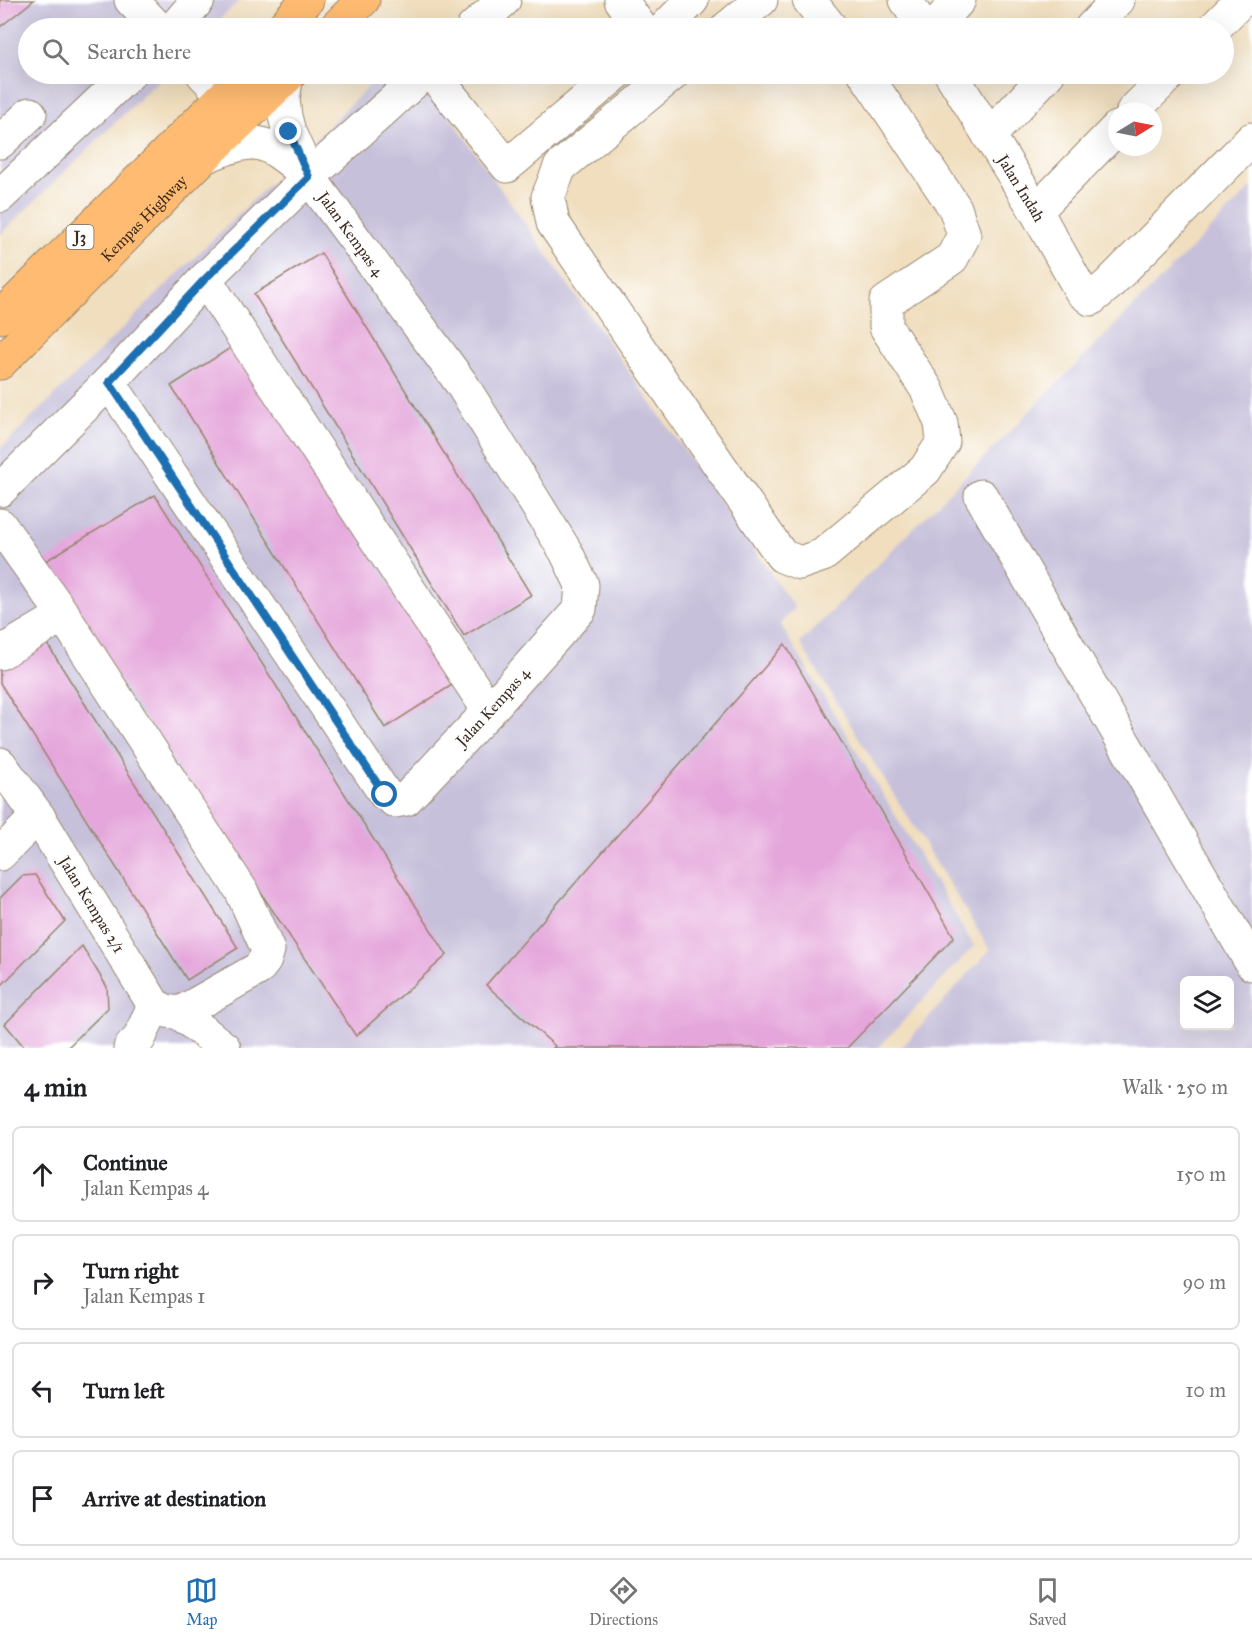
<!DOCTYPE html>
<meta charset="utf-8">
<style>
:root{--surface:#fff;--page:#f2f2f2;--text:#202124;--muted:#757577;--line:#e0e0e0;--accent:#1f6fb2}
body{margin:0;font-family:"IM FELL Great Primer",serif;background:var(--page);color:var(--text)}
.controls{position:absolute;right:18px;bottom:18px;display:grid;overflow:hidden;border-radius:9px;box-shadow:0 6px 24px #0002}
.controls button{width:54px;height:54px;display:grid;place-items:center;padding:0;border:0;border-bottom:2px solid var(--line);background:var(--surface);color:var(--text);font:30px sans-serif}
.compass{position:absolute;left:1108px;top:102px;width:54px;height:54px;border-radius:50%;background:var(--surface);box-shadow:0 6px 24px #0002;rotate:80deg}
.stop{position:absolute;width:18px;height:18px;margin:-14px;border:4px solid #1f6fb2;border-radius:50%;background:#fff}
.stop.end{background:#1f6fb2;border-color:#fff;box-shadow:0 2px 6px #0008}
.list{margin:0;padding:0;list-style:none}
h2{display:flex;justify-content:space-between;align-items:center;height:78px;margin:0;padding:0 24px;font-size:26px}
h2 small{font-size:20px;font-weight:400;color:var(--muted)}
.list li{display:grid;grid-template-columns:39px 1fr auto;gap:18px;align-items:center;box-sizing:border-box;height:96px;margin:0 12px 12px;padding:0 12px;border:2px solid var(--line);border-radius:9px}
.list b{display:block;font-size:22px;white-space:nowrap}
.list p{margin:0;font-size:20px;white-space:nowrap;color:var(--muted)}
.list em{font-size:20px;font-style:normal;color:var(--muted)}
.icon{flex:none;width:33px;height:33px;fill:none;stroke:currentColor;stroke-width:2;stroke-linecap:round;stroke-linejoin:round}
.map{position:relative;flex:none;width:1252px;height:1048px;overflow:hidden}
.search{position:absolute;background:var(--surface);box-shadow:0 6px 24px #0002;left:18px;right:18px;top:18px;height:66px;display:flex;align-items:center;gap:15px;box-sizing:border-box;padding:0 21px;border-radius:33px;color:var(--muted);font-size:22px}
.sheet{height:510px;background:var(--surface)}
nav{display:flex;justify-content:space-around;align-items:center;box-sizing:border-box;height:84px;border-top:2px solid var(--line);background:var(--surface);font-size:16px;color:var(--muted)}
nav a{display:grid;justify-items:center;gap:3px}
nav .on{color:var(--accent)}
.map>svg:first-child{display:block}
.industrial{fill:#c6c0da;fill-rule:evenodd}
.building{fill:#e5a7db}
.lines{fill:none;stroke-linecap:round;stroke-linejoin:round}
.minor-casing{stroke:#96846e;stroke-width:35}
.major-casing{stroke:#96846e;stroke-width:35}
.minor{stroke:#fff;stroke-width:33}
.major{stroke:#febb71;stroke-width:33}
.route{stroke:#1f6fb2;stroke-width:8}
.labels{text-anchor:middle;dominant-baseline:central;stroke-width:4.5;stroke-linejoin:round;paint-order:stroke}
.shield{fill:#fff;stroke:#766a62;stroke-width:1.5}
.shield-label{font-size:15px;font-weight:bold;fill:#3b2a1e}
.street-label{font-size:16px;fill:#3b2a1e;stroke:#fff}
</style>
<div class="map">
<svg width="1252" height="1048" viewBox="0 0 1252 1048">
<rect width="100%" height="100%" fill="#fff"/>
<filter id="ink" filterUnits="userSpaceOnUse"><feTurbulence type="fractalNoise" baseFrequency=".0167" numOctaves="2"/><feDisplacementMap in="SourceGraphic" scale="12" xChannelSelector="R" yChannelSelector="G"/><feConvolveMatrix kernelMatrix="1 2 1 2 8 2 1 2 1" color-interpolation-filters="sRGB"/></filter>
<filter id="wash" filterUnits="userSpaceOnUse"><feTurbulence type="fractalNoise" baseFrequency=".008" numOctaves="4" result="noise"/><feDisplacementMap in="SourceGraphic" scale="24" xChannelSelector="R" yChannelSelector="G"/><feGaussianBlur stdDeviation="1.35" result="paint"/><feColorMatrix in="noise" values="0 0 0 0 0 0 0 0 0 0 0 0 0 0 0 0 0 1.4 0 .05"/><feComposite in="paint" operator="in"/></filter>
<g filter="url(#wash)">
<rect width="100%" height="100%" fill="#f0debe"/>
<path class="industrial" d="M0,0H240L211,28H28V74H165L0,235Z
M381,74H420L795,608L780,624L974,946L878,1048H0V449Z
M1252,187V1048H901L990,950L800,643ZM1184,981H1230V1026H1184Z"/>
<g id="blocks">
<path class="building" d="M0,0H34L0,27Z
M321,253L531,595L464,636L254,294Z
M238,343L452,685L385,728L171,386Z
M155,495L447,955L356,1036L42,563Z
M41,634L238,948L187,980L0,683V660Z
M785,644L954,937L847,1048H553L555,1046L486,985Z
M35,875L65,921L0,987V898L22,876Z
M82,946L107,987L108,1008L67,1048H25L5,1024Z"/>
</g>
</g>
<g filter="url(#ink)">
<use href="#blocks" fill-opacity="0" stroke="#96846e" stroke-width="1.5"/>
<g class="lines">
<defs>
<g id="minor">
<path d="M131,0L158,28"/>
<path d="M621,0L641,28"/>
<path d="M809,0L831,28"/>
<path d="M906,0L923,28"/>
<path d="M174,28L198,0"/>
<path d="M473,28L504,0"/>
<path d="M665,28L692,0"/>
<path d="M727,28L761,0"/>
<path d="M933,28L959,0"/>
<path d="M1091,28L1118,0"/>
<path d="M1214,28L1242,0"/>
<path d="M203,74L224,96"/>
<path d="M433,74L507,166L616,74"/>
<path d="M673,74L560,167L548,197L553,223L782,556L800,563L823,555L925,470L943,442L941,423L927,390L886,327V302L952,258L964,235L955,208L865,74"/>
<path id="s1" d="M951,74L1036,211L1081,291L1091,299L1108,285L1252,139"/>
<path d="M1133,111L1170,74"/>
<path d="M989,136L1048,74"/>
<path d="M0,142L30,114"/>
<path d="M204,157C258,136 260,136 306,174"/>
<path d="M0,196L129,74"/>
<path d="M1036,211L1117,128"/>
<path d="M205,279L489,711"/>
<path id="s2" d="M109,382L385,794L395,801L406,799L489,711L580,609L582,585L566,552L461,383L309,177L289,132L285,116L283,99L287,76"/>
<path d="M0,490L109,382L205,279L309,177L423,74"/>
<path d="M981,496L1252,964"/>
<path d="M0,525L58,607L241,890L268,950L265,960L258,969L180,1013L166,1011L154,1005"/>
<path d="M0,653L64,615"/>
<path id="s3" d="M0,764L38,816L154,1005"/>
<path d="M0,854L38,816"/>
<path d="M180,1013L224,1048"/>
<path d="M130,1048L139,1039L154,1005"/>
</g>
<g id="major">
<path d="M282,28L307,0"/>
<path d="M335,28L363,0"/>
<path d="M0,317L224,96L243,74"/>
<path id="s4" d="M0,363L204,157L290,74"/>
</g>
</defs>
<use href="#minor" class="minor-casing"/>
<use href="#major" class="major-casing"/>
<use href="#minor" class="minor"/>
<use href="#major" class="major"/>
</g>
</g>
<g class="lines" filter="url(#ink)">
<path class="route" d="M289,132L309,177L205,279L109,382L385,795"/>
</g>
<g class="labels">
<rect class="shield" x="66.5" y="225" width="27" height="24" rx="4.5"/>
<g class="shield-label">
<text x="80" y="237">J3</text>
</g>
<g class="street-label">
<text stroke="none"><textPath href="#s1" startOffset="134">Jalan Indah</textPath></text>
<text stroke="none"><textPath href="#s4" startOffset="204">Kempas Highway</textPath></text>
<text transform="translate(351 234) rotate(54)">Jalan Kempas 4</text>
<text stroke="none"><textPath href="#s2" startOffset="646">Jalan Kempas 4</textPath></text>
<text stroke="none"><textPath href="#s3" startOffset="168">Jalan Kempas 2/1</textPath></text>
</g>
</g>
</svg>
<div class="controls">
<button><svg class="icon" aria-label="layers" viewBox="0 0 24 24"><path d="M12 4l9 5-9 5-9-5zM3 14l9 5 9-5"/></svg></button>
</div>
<svg class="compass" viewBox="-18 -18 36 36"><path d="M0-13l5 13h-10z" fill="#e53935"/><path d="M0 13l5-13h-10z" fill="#757577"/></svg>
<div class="stop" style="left:385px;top:795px"></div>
<div class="stop end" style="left:289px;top:132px"></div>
<div class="search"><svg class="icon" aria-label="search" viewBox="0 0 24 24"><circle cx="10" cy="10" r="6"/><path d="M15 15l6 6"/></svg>Search here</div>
</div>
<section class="sheet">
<h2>4 min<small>Walk · 250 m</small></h2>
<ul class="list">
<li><svg class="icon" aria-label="ahead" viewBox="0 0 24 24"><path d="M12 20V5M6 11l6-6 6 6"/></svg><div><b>Continue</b><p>Jalan Kempas 4</p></div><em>150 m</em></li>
<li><svg class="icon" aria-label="right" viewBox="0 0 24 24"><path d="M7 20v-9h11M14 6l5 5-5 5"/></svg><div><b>Turn right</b><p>Jalan Kempas 1</p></div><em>90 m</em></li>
<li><svg class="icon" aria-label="left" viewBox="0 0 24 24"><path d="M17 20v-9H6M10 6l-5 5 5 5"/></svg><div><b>Turn left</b></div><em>10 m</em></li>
<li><svg class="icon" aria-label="arrive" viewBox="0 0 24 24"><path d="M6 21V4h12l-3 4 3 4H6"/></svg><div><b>Arrive at destination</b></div></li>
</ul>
</section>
<nav>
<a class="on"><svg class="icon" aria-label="map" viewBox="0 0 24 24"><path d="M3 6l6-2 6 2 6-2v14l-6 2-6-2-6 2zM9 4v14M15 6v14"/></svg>Map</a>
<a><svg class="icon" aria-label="directions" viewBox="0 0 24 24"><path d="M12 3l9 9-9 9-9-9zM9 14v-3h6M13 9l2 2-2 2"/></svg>Directions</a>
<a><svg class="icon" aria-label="saved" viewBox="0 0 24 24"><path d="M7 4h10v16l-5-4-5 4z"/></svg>Saved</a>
</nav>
